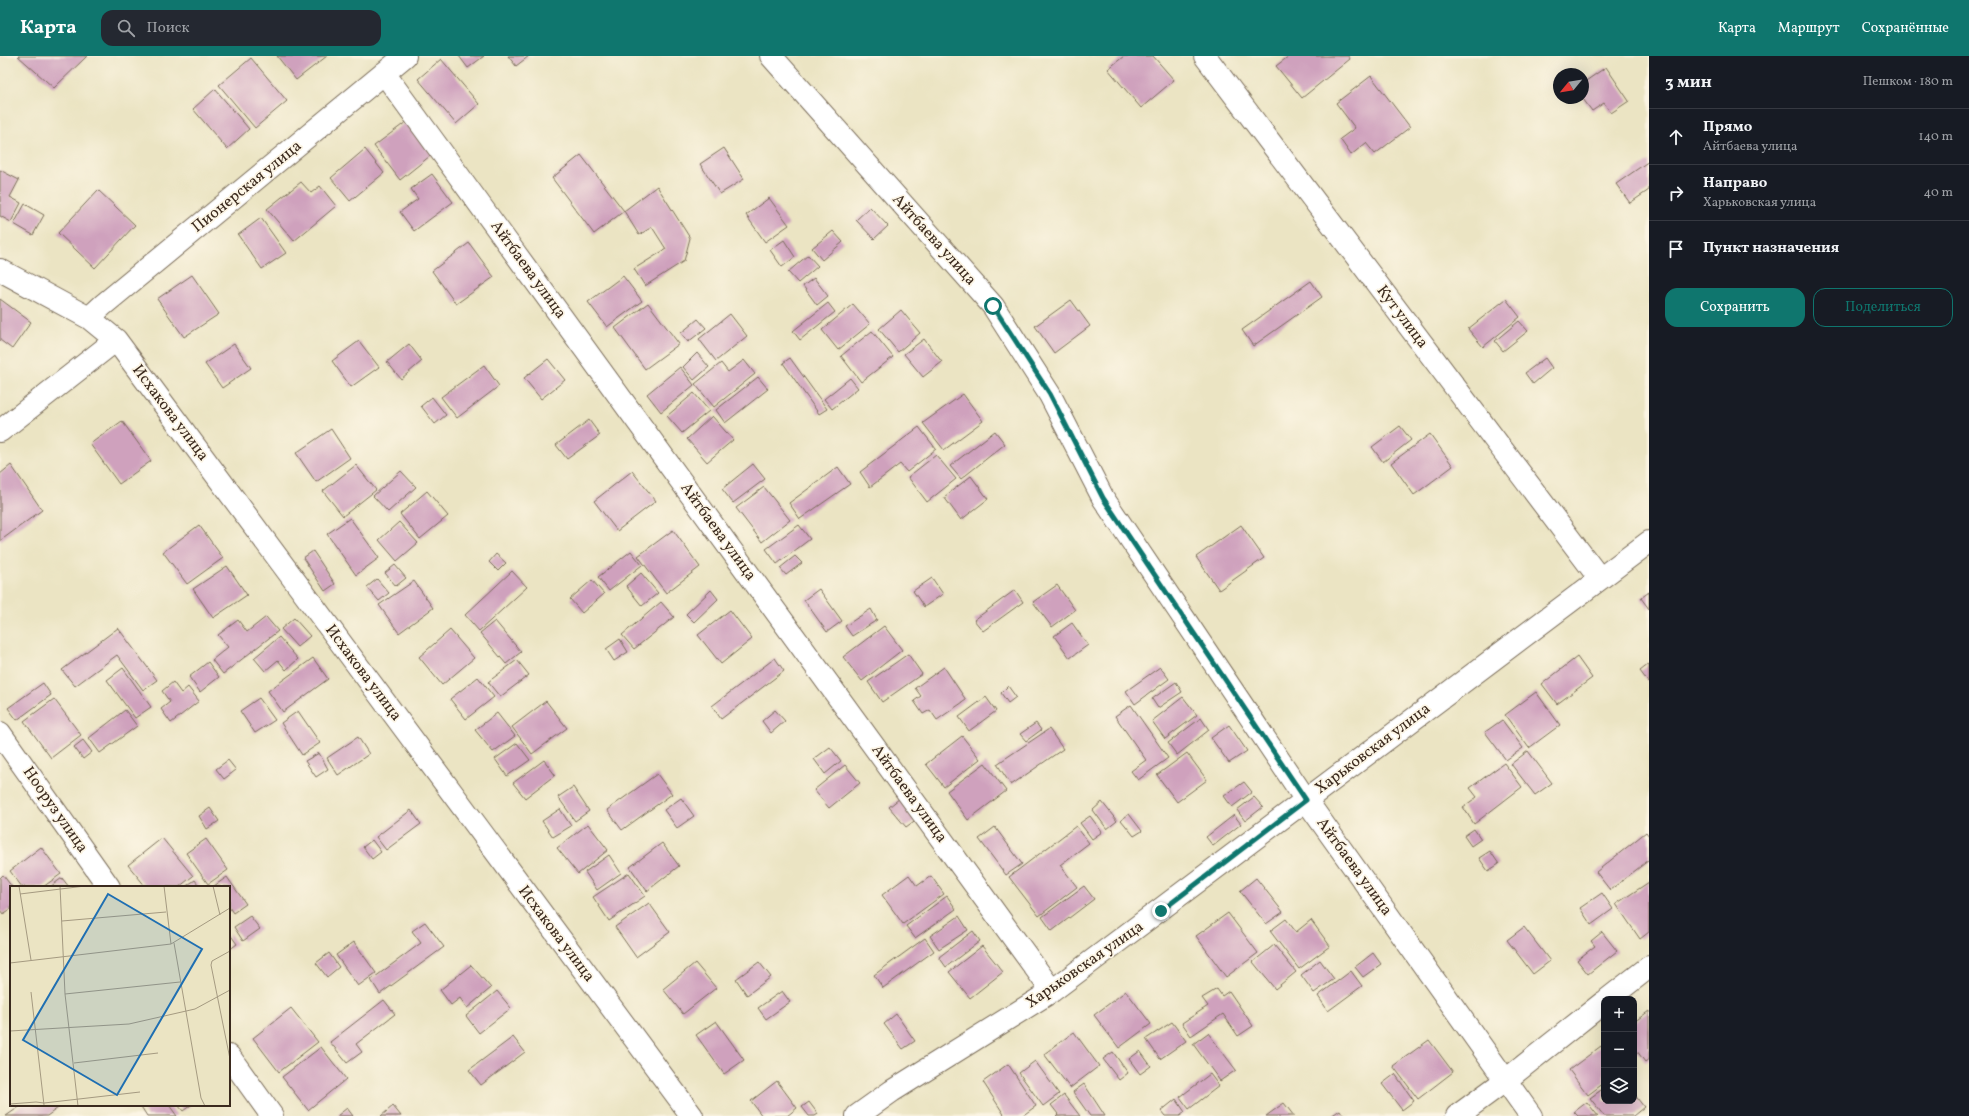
<!DOCTYPE html>
<html lang="ru">
<meta charset="utf-8">
<style>
:root{--surface:#171b24;--page:#242831;--text:#f1f3f6;--muted:#9ea1a6;--line:#363941;--accent:#0f766e}
body{margin:0;font-family:Vollkorn,serif;background:var(--page);color:var(--text)}
.controls{position:absolute;right:12px;bottom:12px;display:grid;overflow:hidden;border-radius:8px;box-shadow:0 4px 16px #0002}
.controls button{width:36px;height:36px;display:grid;place-items:center;padding:0;border:0;border-bottom:1px solid var(--line);background:var(--surface);color:var(--text);font:20px sans-serif}
.compass{position:absolute;left:1553px;top:12px;width:36px;height:36px;border-radius:50%;background:var(--surface);box-shadow:0 4px 16px #0002;rotate:240deg}
.stop{position:absolute;width:12px;height:12px;margin:-9px;border:3px solid #0f766e;border-radius:50%;background:#fff}
.stop.end{background:#0f766e;border-color:#fff;box-shadow:0 1px 4px #0008}
.list{margin:0;padding:0;list-style:none}
h2{display:flex;justify-content:space-between;align-items:center;height:52px;margin:0;padding:0 16px;font-size:17px}
h2 small{font-size:13px;font-weight:400;color:var(--muted)}
.list li{display:grid;grid-template-columns:26px 1fr auto;gap:12px;align-items:center;box-sizing:border-box;height:56px;padding:0 16px;border-top:1px solid var(--line)}
.list b{display:block;font-size:15px;white-space:nowrap}
.list p{margin:0;font-size:13px;white-space:nowrap;color:var(--muted)}
.list em{font-size:13px;font-style:normal;color:var(--muted)}
.actions{display:flex;gap:8px;padding:12px 16px}
.actions a{flex:1;padding:9px 0;border:1px solid var(--accent);border-radius:12px;text-align:center;font-size:14px;color:var(--accent)}
.actions .main{background:var(--accent);color:#fff}
.icon{flex:none;width:22px;height:22px;fill:none;stroke:currentColor;stroke-width:2;stroke-linecap:round;stroke-linejoin:round}
.map{position:relative;flex:none;width:1649px;height:1060px;overflow:hidden}
header{display:flex;align-items:center;gap:24px;box-sizing:border-box;height:56px;padding:0 20px;background:var(--accent);color:#fff}
header strong{font-size:19px}
nav{display:flex;gap:22px;margin-inline-start:auto;font-size:14px}
.search{width:280px;height:36px;background:var(--page);display:flex;align-items:center;gap:10px;box-sizing:border-box;padding:0 14px;border-radius:12px;color:var(--muted);font-size:15px}
main{display:flex}
aside{flex:1;background:var(--surface)}
.map>svg:first-child{display:block}
.building{fill:#cfa1bd}
.lines{fill:none;stroke-linecap:round;stroke-linejoin:round}
.minor-casing{stroke:#796b58;stroke-width:24}
.minor{stroke:#fff;stroke-width:22}
.route{stroke:#0f766e;stroke-width:5}
.labels{text-anchor:middle;dominant-baseline:central;stroke-width:3.5;stroke-linejoin:round;paint-order:stroke}
.street-label{font-size:16px;fill:#3b2a1e;stroke:#fcf5e5}
.inset-road{fill:none;stroke:#a59a81;stroke-width:1}
.view{fill:#1f6fb2;fill-opacity:0.15;stroke:#1f6fb2;stroke-width:2}
.inset-edge{fill:none;stroke:#3b2a1e;stroke-width:2}
</style>
<header>
<strong>Карта</strong>
<div class="search"><svg class="icon" aria-label="search" viewBox="0 0 24 24"><circle cx="10" cy="10" r="6"/><path d="M15 15l6 6"/></svg>Поиск</div>
<nav><a>Карта</a><a>Маршрут</a><a>Сохранённые</a></nav>
</header>
<main>
<div class="map">
<svg width="1649" height="1060" viewBox="0 0 1649 1060">
<rect width="100%" height="100%" fill="#fcf5e5"/>
<filter id="ink" filterUnits="userSpaceOnUse"><feTurbulence type="fractalNoise" baseFrequency=".025" numOctaves="2"/><feDisplacementMap in="SourceGraphic" scale="8" xChannelSelector="R" yChannelSelector="G"/><feConvolveMatrix kernelMatrix="1 2 1 2 8 2 1 2 1" color-interpolation-filters="sRGB"/></filter>
<filter id="wash" filterUnits="userSpaceOnUse"><feTurbulence type="fractalNoise" baseFrequency=".012" numOctaves="4" result="noise"/><feDisplacementMap in="SourceGraphic" scale="16" xChannelSelector="R" yChannelSelector="G"/><feGaussianBlur stdDeviation="0.9" result="paint"/><feColorMatrix in="noise" values="0 0 0 0 0 0 0 0 0 0 0 0 0 0 0 0 0 1.4 0 .05"/><feComposite in="paint" operator="in"/></filter>
<g filter="url(#wash)">
<rect width="100%" height="100%" fill="#ebe4c3"/>
<g id="blocks">
<path class="building" d="M18,0H87L54,32Z
M277,0H327L296,24Z
M459,0H484L468,12Z
M508,0H529L516,10Z
M1124,0H1153L1174,24L1141,52L1108,13Z
M1289,0H1348L1350,3L1302,42L1276,10Z
M251,2L287,45L255,72L219,29Z
M441,3L479,48L456,68L418,23Z
M1606,11L1629,45L1611,57L1604,47L1592,55L1583,43V27Z
M1371,20L1410,71L1375,98L1366,87L1351,99L1340,83L1355,72L1336,47Z
M215,33L249,73L227,93L193,53Z
M410,63L435,96L400,124L374,90Z
M724,92L744,123L720,138L700,108Z
M365,93L384,117L350,145L331,122Z
M581,99L624,155L657,130L690,182L684,205L645,230L634,213L666,193L652,171L639,179L624,155L594,178L552,122Z
M1649,105V134L1630,147L1616,128Z
M0,114L19,124L10,141L21,147L11,166L0,160Z
M432,118L453,146L414,175L400,156L418,143L411,133Z
M301,126L311,137L320,130L336,150L294,185L267,153Z
M98,134L135,169L95,212L58,177Z
M769,142L789,169L765,186L746,159Z
M25,148L44,159L33,179L14,168Z
M870,151L888,170L874,183L856,164Z
M261,162L286,197L262,213L238,179Z
M833,175L843,186L822,204L812,192Z
M784,184L795,201L782,211L770,194Z
M469,187L494,221L456,248L432,215Z
M808,199L818,210L798,227L788,216Z
M192,219L219,258L184,281L157,243Z
M623,220L642,245L607,271L588,246Z
M814,222L828,240L817,249L803,230Z
M1311,225L1322,241L1253,290L1242,274Z
M0,243L31,266L12,293L0,284Z
M1506,243L1520,261L1483,291L1468,273Z
M1071,244L1090,270L1054,297L1035,270Z
M648,247L679,288L645,313L615,272Z
M828,247L835,256L800,284L793,275Z
M853,248L870,268L838,294L822,274Z
M901,254L920,277L898,296L879,273Z
M730,258L747,280L716,305L699,283Z
M698,263L706,272L688,286L681,277Z
M1519,265L1528,275L1503,295L1495,285Z
M872,275L893,301L861,326L841,300Z
M924,283L942,306L923,321L904,298Z
M359,285L379,311L351,331L332,305Z
M234,288L251,312L222,332L205,308Z
M409,288L422,305L401,323L387,306Z
M697,297L709,311L694,324L683,311Z
M790,302L827,353L819,358L783,307Z
M1545,302L1552,312L1533,328L1525,317Z
M548,303L565,324L541,343L524,322Z
M744,304L755,318L714,351L695,328L721,307L728,316Z
M484,309L499,330L457,362L441,341Z
M680,311L694,329L661,356L647,338Z
M758,321L768,333L725,367L716,354Z
M850,322L858,332L832,353L824,343Z
M694,337L709,355L682,377L667,360Z
M963,338L983,365L944,394L923,367Z
M432,341L446,359L435,368L421,350Z
M712,360L733,384L707,406L687,383Z
M589,364L600,379L567,403L556,389Z
M122,365L151,405L119,428L90,388Z
M1400,370L1411,384L1383,406L1372,391Z
M919,371L936,393L907,416L900,408L870,431L860,416Z
M331,373L350,402L316,426L296,397Z
M995,375L1005,388L961,423L950,410Z
M1430,378L1453,410L1414,439L1391,407Z
M936,399L956,423L927,446L908,421Z
M753,408L765,423L733,447L722,433Z
M11,409L42,454L0,485V418Z
M356,409L376,434L343,460L323,435Z
M838,411L850,428L800,463L789,447Z
M401,415L416,431L388,456L373,440Z
M632,415L656,445L617,475L594,445Z
M971,420L988,443L961,464L944,441Z
M764,431L790,464L762,486L736,452Z
M427,435L448,460L420,483L400,458Z
M350,462L379,502L356,519L327,478Z
M399,466L418,487L397,505L379,484Z
M199,469L223,502L187,528L163,496Z
M799,469L810,483L777,508L766,493Z
M1241,469L1264,502L1219,534L1196,501Z
M673,474L700,511L666,537L638,500Z
M313,495L335,528L325,535L303,502Z
M631,495L642,509L609,535L598,521Z
M496,498L506,507L498,515L489,506Z
M795,500L802,507L786,519L780,512Z
M395,509L406,522L396,530L385,517Z
M227,510L247,539L213,562L193,533Z
M512,515L527,531L479,575L465,559Z
M641,517L658,537L642,550L626,530Z
M932,522L943,538L924,551L913,535Z
M377,523L389,537L379,545L367,531Z
M592,524L604,538L582,557L570,543Z
M414,525L433,552L399,577L379,549Z
M1057,529L1075,554L1052,571L1033,546Z
M819,533L842,565L827,576L804,544Z
M711,534L718,543L694,566L686,558Z
M1015,534L1023,546L983,575L974,564Z
M1649,536V553L1641,542Z
M661,546L674,561L634,593L622,579Z
M871,553L877,564L852,580L845,570Z
M730,554L752,583L721,608L698,579Z
M266,561L278,575L223,618L212,604L228,591L218,579L238,564L247,576Z
M294,562L310,580L297,591L281,573Z
M495,565L521,596L506,608L480,577Z
M1072,567L1088,589L1070,602L1054,580Z
M884,570L902,594L862,625L843,601Z
M118,572L157,624L143,634L117,599L75,630L62,614Z
M450,574L474,602L442,629L419,601Z
M279,581L298,603L286,614L278,604L265,615L254,602Z
M620,583L628,596L614,605L606,593Z
M908,598L922,618L882,646L868,626Z
M1577,601L1592,622L1557,648L1542,628Z
M313,602L328,623L283,656L268,635Z
M775,602L784,615L721,663L712,650Z
M517,604L529,619L500,641L488,626Z
M208,606L219,621L200,636L189,621Z
M1649,608V627L1640,615Z
M944,611L966,644L937,664L930,654L923,658L914,645L921,640L915,632Z
M1160,611L1169,623L1135,648L1126,635Z
M123,612L151,651L135,662L107,624Z
M478,621L494,641L466,663L450,643Z
M173,626L181,637L188,631L199,645L171,667L161,653L170,646L162,635Z
M1176,626L1182,636L1158,652L1152,643Z
M43,627L51,639L17,664L8,652Z
M1008,630L1016,641L1008,647L1001,637Z
M1536,636L1560,669L1529,692L1505,659Z
M986,641L996,655L969,675L959,661Z
M1183,641L1197,659L1165,683L1152,665Z
M259,642L275,664L255,677L240,655Z
M54,643L81,679L51,702L24,665Z
M546,645L567,672L532,698L512,671Z
M1131,649L1168,702L1138,724L1131,715L1146,704L1115,660Z
M125,654L137,670L100,697L89,682Z
M775,654L785,665L771,677L762,665Z
M298,655L320,687L302,699L281,667Z
M497,657L515,680L493,696L475,674Z
M1201,662L1209,674L1177,699L1168,687Z
M1502,664L1523,692L1506,704L1485,676Z
M1036,667L1041,674L1026,685L1020,678Z
M1229,669L1247,695L1229,707L1211,682Z
M1049,673L1063,693L1011,729L997,708Z
M962,680L980,703L944,731L926,708Z
M358,681L369,698L338,719L327,702Z
M83,684L92,696L83,703L74,691Z
M517,687L530,704L507,720L495,703Z
M830,691L841,705L825,718L814,703Z
M1528,695L1552,727L1535,739L1511,708Z
M319,697L328,713L316,721L305,705Z
M1187,697L1207,724L1177,746L1157,719Z
M228,704L236,714L224,723L216,713Z
M544,704L555,719L525,742L513,727Z
M985,707L1006,735L968,764L947,735Z
M1504,707L1522,731L1474,768L1463,751L1477,741L1470,732Z
M845,709L860,727L829,752L814,734Z
M657,718L672,738L622,774L607,754Z
M1244,726L1252,736L1232,751L1224,740Z
M573,731L589,755L575,765L558,741Z
M1254,741L1263,751L1245,765L1237,754Z
M681,742L694,760L677,772L664,754Z
M900,742L917,763L906,771L889,751Z
M1102,746L1117,765L1107,773L1093,754Z
M210,752L219,765L207,773L199,760Z
M560,753L571,770L553,781L542,765Z
M411,754L421,768L386,794L376,781Z
M1129,758L1142,775L1134,780L1121,764Z
M1234,759L1241,768L1213,790L1206,781Z
M1090,760L1102,776L1092,783L1080,767Z
M588,768L608,794L578,818L557,792Z
M1076,770L1089,787L1060,809L1077,831L1039,860L1009,821Z
M995,771L1022,808L1006,819L979,783Z
M1474,773L1481,783L1471,790L1464,780Z
M1646,776L1649,780V804L1610,834L1596,816Z
M162,782L193,820L179,831H146L128,809Z
M206,783L228,814L208,828L186,797Z
M372,784L381,796L372,803L363,791Z
M662,787L679,810L647,835L630,811Z
M41,791L61,818L43,831H22L10,815Z
M1490,795L1499,808L1488,815L1479,802Z
M609,799L621,817L597,834L585,816Z
M629,817L645,840L609,865L593,841Z
M3,819L12,831L11,853L3,858L0,854V822Z
M909,819L917,830L931,820L944,838L903,868L882,839Z
M227,821L246,848L233,857L229,851V831L214,830Z
M62,822L69,831H50Z
M1256,822L1283,856L1266,868L1240,835Z
M195,824L200,831H185Z
M1649,826V876L1640,883L1616,848Z
M1084,830L1094,843L1052,875L1042,861Z
M1602,837L1613,853L1591,869L1580,852Z
M947,840L956,853L915,882L906,870Z
M649,847L670,876L636,901L615,871Z
M1228,857L1258,897L1226,921L1196,880Z
M250,860L260,873L243,885L234,871Z
M959,860L968,874L939,893L930,880Z
M1286,863L1296,876L1311,864L1330,890L1299,913L1270,875Z
M425,866L444,891L380,938L371,924L421,887L412,875Z
M1524,871L1550,905L1533,918L1507,884Z
M973,875L980,885L946,911L939,901Z
M1602,876L1617,895L1588,918L1577,904L1595,890L1591,885Z
M229,877L237,888L229,894Z
M925,882L934,895L883,932L874,919Z
M354,886L376,917L358,930L336,899Z
M1274,889L1296,916L1275,933L1253,906Z
M982,890L1003,916L970,942L949,916Z
M329,897L339,911L327,921L316,907Z
M1373,897L1381,908L1363,921L1355,911Z
M1320,904L1334,923L1314,937L1301,919Z
M759,906L771,921L747,939L736,923Z
M695,907L716,932L683,958L663,933Z
M471,909L491,932L467,952L460,942L451,949L440,934Z
M1351,915L1362,930L1328,955L1318,940Z
M1217,933L1222,940L1229,935L1253,970L1238,980L1223,958L1191,980L1182,967L1208,950L1202,942Z
M497,935L511,952L479,977L466,960Z
M782,935L790,946L766,963L758,952Z
M1126,935L1151,968L1119,992L1094,959Z
M384,944L395,958L356,988L362,996L347,1007L330,986Z
M291,952L318,986L279,1016L253,982Z
M1649,955V1003L1645,1006L1634,991V966Z
M896,958L915,985L903,993L884,968Z
M716,965L744,1004L724,1018L696,979Z
M1172,966L1186,985L1160,1003L1146,983Z
M1074,976L1099,1010L1070,1032L1044,998Z
M1208,977L1236,1014L1220,1025L1193,988Z
M513,981L525,996L481,1029L469,1014Z
M1429,984L1453,1016L1418,1043L1393,1010Z
M1601,990L1604,994V1027L1588,1039L1569,1014Z
M321,991L346,1023L308,1054L282,1021Z
M1140,995L1151,1010L1140,1018L1129,1003Z
M1113,996L1128,1017L1119,1024L1103,1003Z
M1035,1005L1059,1038L1043,1050L1019,1017Z
M1008,1008L1036,1050L1022,1060H1005L983,1026Z
M1210,1018L1219,1030L1189,1053L1180,1041Z
M1395,1018L1414,1045L1402,1054L1382,1028Z
M777,1025L797,1052L787,1060H762L751,1045Z
M1084,1028L1105,1060H1090L1073,1036Z
M1604,1032V1045H1634V1038L1644,1051L1633,1060H1604L1590,1042Z
M1064,1039L1080,1060H1056L1058,1058L1051,1049Z
M1176,1043L1185,1056L1180,1060H1165L1161,1055Z
M809,1046L818,1058L815,1060H809L802,1051Z
M1587,1046L1598,1060H1578L1574,1056Z
M1284,1047L1294,1060H1266Z
M22,1049H62L47,1060H6Z
M140,1049H169L177,1060H147Z
M178,1049H191L183,1055Z
M393,1050L401,1060H381Z
M347,1052L353,1060H337Z
M1340,1054L1344,1060H1331Z"/>
</g>
</g>
<g filter="url(#ink)">
<use href="#blocks" fill-opacity="0" stroke="#796b58" stroke-width="1"/>
<g class="lines">
<defs>
<path id="minor" d="M771,0L993,250L1050,339L1103,442L1306,744L1531,1060
M1205,0L1600,523
M384,17L1052,935
M0,214L89,262L116,284L692,1060
M89,262L103,249L405,0
M0,375L116,284
M0,677L109,831
M1608,943L1649,911
M229,1000L272,1060
M857,1060L892,1035L1052,935L1649,486
M1457,1060L1506,1024L1604,946"/>
</defs>
<use href="#minor" class="minor-casing"/>
<use href="#minor" class="minor"/>
</g>
</g>
<g class="lines" filter="url(#ink)">
<path class="route" d="M993,250L1050,338L1103,442L1306,744L1161,855"/>
</g>
<g class="labels">
<g class="street-label">
<text transform="translate(247 131) rotate(-39)">Пионерская улица</text>
<text transform="translate(934 184) rotate(48)">Айтбаева улица</text>
<text transform="translate(528 214) rotate(54)">Айтбаева улица</text>
<text transform="translate(1402 261) rotate(53)">Кут улица</text>
<text transform="translate(170 357) rotate(53)">Исхакова улица</text>
<text transform="translate(718 476) rotate(54)">Айтбаева улица</text>
<text transform="translate(363 617) rotate(53)">Исхакова улица</text>
<text transform="translate(1373 693) rotate(-37)">Харьковская улица</text>
<text transform="translate(909 738) rotate(54)">Айтбаева улица</text>
<text transform="translate(55 754) rotate(55)">Нооруз улица</text>
<text transform="translate(1354 811) rotate(54)">Айтбаева улица</text>
<text transform="translate(556 878) rotate(53)">Исхакова улица</text>
<text transform="translate(1085 909) rotate(-35)">Харьковская улица</text>
</g>
</g>
<g transform="translate(10 830)">
<rect width="220" height="220" fill="#ebe4c3"/>
<path class="inset-road" d="M9,0L21,74M50,0L55,108L68,220M154,0L161,58M203,0L210,29M10,8L75,0M52,35L156,26M164,57L191,212L195,220M220,65L202,75L201,79L220,173M0,77L161,58L220,22M21,106L34,219M55,108L170,96M0,145L119,138L185,123L220,104M64,177L148,167M0,218L26,216L34,217L130,206"/>
<path class="view" d="M98,8L192,63L107,209L13,154Z"/>
<rect width="220" height="220" class="inset-edge"/>
</g>
</svg>
<div class="controls">
<button>+</button>
<button>−</button>
<button><svg class="icon" aria-label="layers" viewBox="0 0 24 24"><path d="M12 4l9 5-9 5-9-5zM3 14l9 5 9-5"/></svg></button>
</div>
<svg class="compass" viewBox="-18 -18 36 36"><path d="M0-13l5 13h-10z" fill="#e53935"/><path d="M0 13l5-13h-10z" fill="#9ea1a6"/></svg>
<div class="stop" style="left:993px;top:250px"></div>
<div class="stop end" style="left:1161px;top:855px"></div>
</div>
<aside>
<h2>3 мин<small>Пешком · 180 m</small></h2>
<ul class="list">
<li><svg class="icon" aria-label="ahead" viewBox="0 0 24 24"><path d="M12 20V5M6 11l6-6 6 6"/></svg><div><b>Прямо</b><p>Айтбаева улица</p></div><em>140 m</em></li>
<li><svg class="icon" aria-label="right" viewBox="0 0 24 24"><path d="M7 20v-9h11M14 6l5 5-5 5"/></svg><div><b>Направо</b><p>Харьковская улица</p></div><em>40 m</em></li>
<li><svg class="icon" aria-label="arrive" viewBox="0 0 24 24"><path d="M6 21V4h12l-3 4 3 4H6"/></svg><div><b>Пункт назначения</b></div></li>
</ul>
<div class="actions"><a class="main">Сохранить</a><a>Поделиться</a></div>
</aside>
</main>
